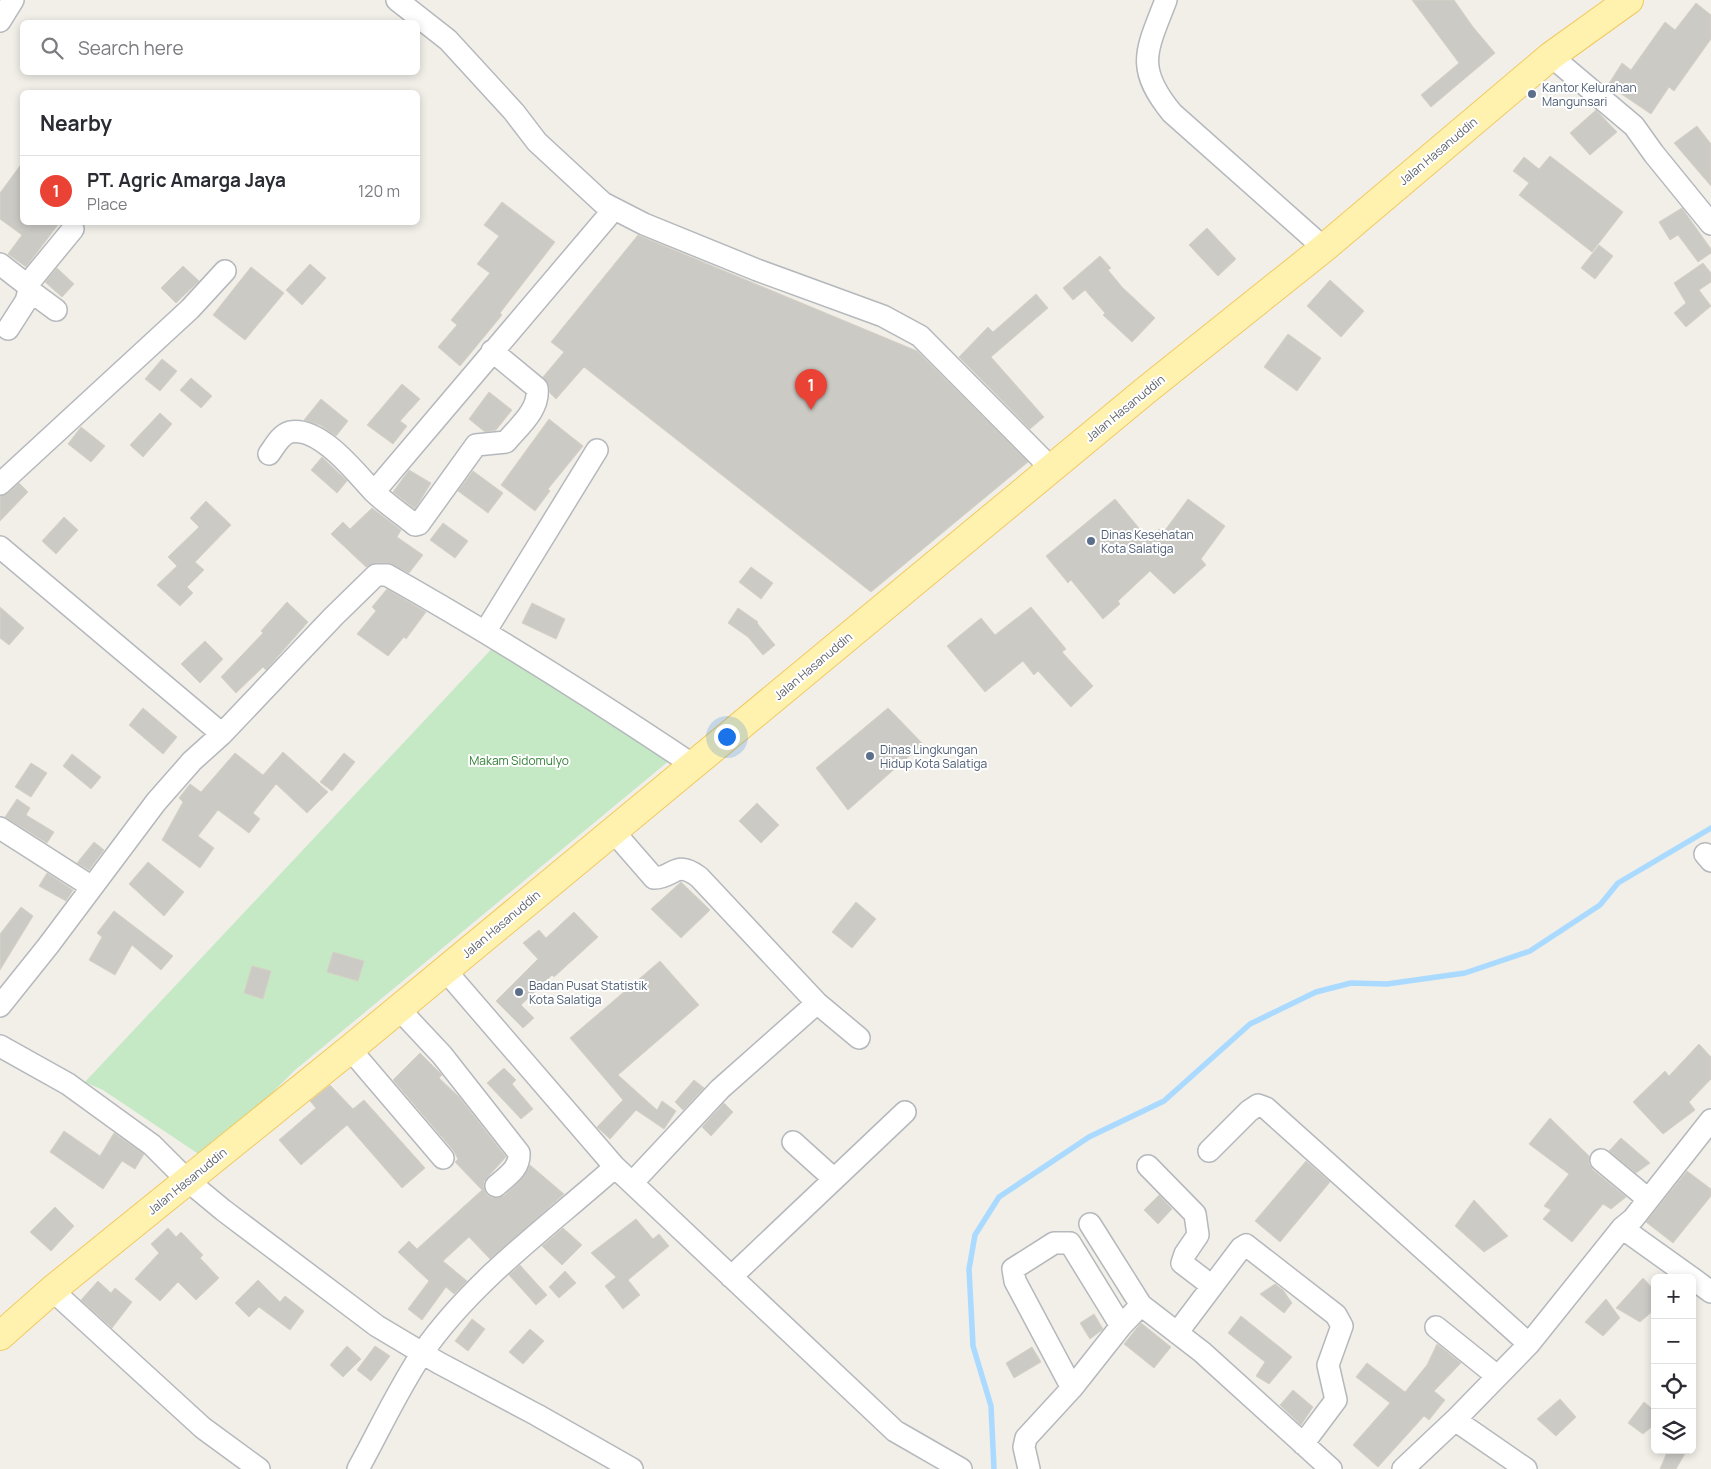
<!DOCTYPE html>
<meta charset="utf-8">
<style>
:root{--surface:#fff;--page:#f7f7f7;--text:#2b2b33;--muted:#7c7c81;--line:#e1e1e2;--accent:#ea4335}
body{margin:0;font-family:Manrope,sans-serif;background:var(--page);color:var(--text)}
.controls{position:absolute;right:15px;bottom:15px;display:grid;overflow:hidden;border-radius:8px;box-shadow:0 2px 8px #0003}
.controls button{width:45px;height:45px;display:grid;place-items:center;padding:0;border:0;border-bottom:1px solid var(--line);background:var(--surface);color:var(--text);font:25px sans-serif}
.you{position:absolute;left:726px;top:736px;width:18px;height:18px;margin:-12px;border:4px solid #fff;border-radius:50%;background:#1a73e8;box-shadow:0 0 0 8px #1a73e833}
.badge{display:grid;place-items:center;width:32px;height:32px;border-radius:50%;background:var(--accent);color:#fff;font-size:16px;font-weight:700}
.pin{position:absolute;translate:-50% -41px;filter:drop-shadow(0 1px 2px #0008)}
.pin::after{content:'';position:absolute;top:26px;width:18px;height:15px;background:inherit;clip-path:polygon(0 0,100% 0,50% 100%)}
.list{margin:0;padding:0;list-style:none}
h2{display:flex;justify-content:space-between;align-items:center;height:65px;margin:0;padding:0 20px;font-size:21px}
h2 small{font-size:16px;font-weight:400;color:var(--muted)}
.list li{display:grid;grid-template-columns:32px 1fr auto;gap:15px;align-items:center;box-sizing:border-box;height:70px;padding:0 20px;border-top:1px solid var(--line)}
.list b{display:block;font-size:19px;white-space:nowrap}
.list p{margin:0;font-size:16px;white-space:nowrap;color:var(--muted)}
.list em{font-size:16px;font-style:normal;color:var(--muted)}
.icon{flex:none;width:28px;height:28px;fill:none;stroke:currentColor;stroke-width:2;stroke-linecap:round;stroke-linejoin:round}
.map{position:relative;flex:none;width:1711px;height:1469px;overflow:hidden}
.search{position:absolute;background:var(--surface);box-shadow:0 2px 8px #0003;left:20px;top:20px;width:400px;height:55px;display:flex;align-items:center;gap:12px;box-sizing:border-box;padding:0 18px;border-radius:8px;color:var(--muted);font-size:19px}
.panel{position:absolute;background:var(--surface);box-shadow:0 2px 8px #0003;left:20px;top:90px;width:400px;height:135px;border-radius:8px}
.map>svg:first-child{display:block}
.green{fill:#c5e8c5}
.lines{fill:none;stroke-linecap:round;stroke-linejoin:round}
.stream{stroke:#aadaff;stroke-width:5.5}
.building{fill:#cccac5;stroke:#d6d1c6}
.minor-casing{stroke:#b5b8bc;stroke-width:24}
.primary-casing{stroke:#f2c960;stroke-width:30}
.minor{stroke:#fff;stroke-width:21}
.primary{stroke:#fff2af;stroke-width:28}
.service-dot{fill:#5c6f8a;stroke:#fff;stroke-width:2}
.labels{text-anchor:middle;dominant-baseline:central;stroke-width:4;stroke-linejoin:round;paint-order:stroke}
.service-label{font-size:12px;fill:#4e5e75;stroke:#fff;text-anchor:start}
.street-label{font-size:12px;fill:#5f6368;stroke:#fff}
.park-label{font-size:12px;fill:#348238;stroke:#fff}
</style>
<div class="map">
<svg width="1711" height="1469" viewBox="0 0 1711 1469">
<rect width="100%" height="100%" fill="#f1efe8"/>
<path class="green" d="M500,640L676,755L295,1070L206,1159L103,1090L85,1082Z"/>
<g class="lines">
<path class="stream" d="M994,1469L991,1406L973,1346L969,1269L975,1235L999,1197L1089,1137L1164,1101L1250,1024L1316,992L1351,983L1387,984L1465,973L1530,951L1600,905L1618,883L1711,828"/>
</g>
<path class="building" d="M1412,0H1454L1473,27L1495,53L1431,107L1421,95L1459,63Z
M1696,3L1711,15V39L1674,91L1669,87L1651,114L1608,85L1622,63L1631,70L1665,22L1675,30Z
M1596,110L1617,132L1590,155L1570,133Z
M1697,126L1711,144V186L1674,143Z
M1550,156L1623,212L1592,252L1519,195L1529,183L1513,171L1524,157L1539,169Z
M22,163V222H60L26,267L8,254L22,235L0,219V193Z
M502,202L555,242L500,313L502,315L460,366L438,347L457,325L451,320L490,273L477,264L499,236L484,225Z
M1682,208L1711,249V253L1698,262L1678,235L1670,240L1659,222Z
M1207,228L1236,259L1218,276L1189,245Z
M638,235L917,351L1028,462L871,592L584,367L556,399L550,393L548,383L543,377L564,352L551,342Z
M1599,245L1613,256L1595,279L1581,268Z
M1100,256L1111,268L1108,270L1122,287L1155,318L1132,342L1103,315L1105,313L1085,290L1073,300L1063,288Z
M1703,263L1711,273V282L1699,290L1711,306L1686,327L1674,313L1686,303L1674,283Z
M310,264L326,278L302,305L286,290Z
M183,266L199,281L176,303L161,288Z
M251,267L284,293L245,340L213,315Z
M57,268L74,284L62,297L45,282Z
M1330,280L1364,311L1341,337L1307,306Z
M1036,294L1048,308L991,357L1044,417L1030,429L959,357L988,327L993,332Z
M1288,334L1321,358L1297,391L1264,367Z
M162,359L177,371L160,391L145,379Z
M191,378L212,396L201,408L180,390Z
M402,384L420,399L400,421L407,426L393,444L367,425Z
M489,392L512,410L496,430L485,432L469,419Z
M321,399L348,421L336,436L320,425L304,420Z
M160,413L172,424L143,457L130,445Z
M549,419L583,446L548,489L550,491L535,511L501,485Z
M81,427L105,446L91,462L68,444Z
M322,457L347,481L337,493L311,470Z
M409,470L431,483L415,509L393,492Z
M473,471L503,493L488,513L458,491Z
M19,483L28,492L0,521V496L8,493Z
M1115,499L1148,539L1159,529L1163,533L1188,499L1225,526L1201,559L1206,565L1174,594L1150,571L1118,601L1120,604L1103,619L1071,580L1068,583L1046,556Z
M206,501L231,525L195,562L204,570L187,587L193,593L180,606L157,585L177,566L168,557L199,527L190,518Z
M372,508L401,530L397,537L423,555L409,573L387,563H375L366,567L331,534L343,522L350,529Z
M64,517L78,530L56,554L42,541Z
M443,523L468,541L455,558L430,540Z
M751,567L773,583L761,599L739,582Z
M387,589L426,612L406,639L404,637L388,656L357,634L376,611L372,607Z
M287,602L308,622L266,670L263,667L236,693L221,677L263,633L261,631Z
M532,603L565,619L556,639L522,623Z
M0,607L24,628L9,645L0,638Z
M1031,607L1066,649L1062,652L1093,686L1071,707L1038,671L1034,675L1023,661L985,692L947,646L981,618L995,635Z
M738,608L758,622L757,623L775,645L763,655L748,637L728,623Z
M205,641L223,659L200,683L181,664Z
M143,708L177,737L163,754L129,725Z
M888,708L923,744L848,810L816,768Z
M283,752L328,792L307,813L276,784L253,813L260,819L249,833L218,810L198,836L214,848L200,868L162,840L183,802L179,798L190,784L201,792L235,753L263,775Z
M344,753L355,762L332,791L320,782Z
M72,754L101,777L91,789L63,766Z
M31,763L47,773L31,797L15,787Z
M17,799L30,808L26,815L54,832L47,843L5,817Z
M757,803L779,825L761,843L739,821Z
M94,842L104,850L89,870L77,863Z
M148,862L184,892L164,916L129,884Z
M47,873L73,890L66,901L39,886Z
M681,882L710,910L681,938L651,909Z
M856,902L876,919L852,948L832,932Z
M21,907L33,916L0,970V934Z
M114,911L173,956L161,970L132,945L115,975L89,960L102,937L97,933Z
M574,912L598,937L554,977L552,975L521,1005L534,1018L523,1028L496,1001L538,959L523,943L539,930L546,938Z
M333,952L364,961L358,981L327,972Z
M660,961L699,1005L618,1075L657,1110L662,1101L676,1111L664,1129L636,1110L610,1139L597,1127L623,1100L570,1038Z
M252,966L271,971L263,999L244,993Z
M1699,1044L1711,1057V1079L1689,1102L1695,1110L1663,1134L1633,1102L1665,1071L1669,1076Z
M420,1053L442,1075L439,1078L459,1097L506,1157L484,1181V1188L487,1195L492,1198L504,1196L522,1179L530,1165L564,1194L490,1259L469,1237L443,1261L467,1281L454,1294L446,1287L422,1320L408,1309L429,1281L398,1252L409,1241L417,1249L482,1190L455,1162L458,1159L453,1150L393,1080Z
M504,1068L516,1080L512,1084L533,1109L521,1119L487,1083Z
M694,1080L704,1088L683,1110L675,1102Z
M330,1085L353,1109L364,1100L425,1168L402,1188L347,1125L301,1165L279,1140L316,1108L310,1101Z
M724,1103L733,1112L711,1136L702,1127Z
M1550,1118L1589,1156V1164L1593,1170L1626,1197L1611,1209L1603,1204L1572,1242L1543,1219L1551,1210L1544,1206L1569,1174L1529,1144Z
M64,1131L100,1156L114,1133L144,1154L135,1169L122,1161L103,1189L50,1152Z
M1621,1138L1650,1163L1636,1173L1609,1151Z
M1306,1161L1330,1182L1280,1242L1255,1221Z
M1687,1171L1711,1189V1196L1673,1243L1646,1222Z
M1159,1195L1172,1209L1158,1224L1144,1210Z
M1474,1200L1508,1236L1484,1252L1455,1226Z
M55,1207L74,1226L51,1251L30,1232Z
M636,1219L653,1239L659,1234L669,1246L628,1280L640,1295L623,1309L605,1286L616,1277L591,1253Z
M168,1228L176,1237L181,1232L203,1255L200,1258L219,1278L196,1300L178,1282L160,1301L135,1279L159,1253L151,1244Z
M563,1228L582,1245L562,1265L542,1246Z
M520,1265L547,1295L536,1305L509,1275Z
M565,1271L576,1283L559,1298L549,1287Z
M1643,1278L1655,1291V1309L1640,1322L1616,1308Z
M258,1280L280,1302L285,1296L304,1311L290,1330L259,1307L249,1317L235,1303Z
M98,1281L111,1293L115,1288L132,1302L112,1328L81,1300Z
M1275,1284L1283,1290L1292,1303L1284,1313L1260,1294Z
M1606,1299L1620,1318L1603,1336L1585,1322Z
M1094,1314L1103,1329L1090,1339L1080,1323Z
M1241,1316L1292,1357L1269,1384L1256,1376L1265,1362L1228,1333Z
M472,1319L485,1329L468,1351L455,1341Z
M1141,1323L1171,1347L1154,1368L1124,1344Z
M530,1329L544,1341L523,1364L509,1352Z
M1437,1344L1461,1363L1434,1391L1445,1400L1429,1420L1424,1416L1378,1467L1353,1445L1390,1403L1356,1377L1367,1363L1405,1392L1427,1365Z
M347,1346L361,1359L343,1377L330,1365Z
M375,1346L390,1356L371,1381L357,1370Z
M1032,1347L1041,1362L1014,1378L1006,1363Z
M1293,1390L1313,1407L1301,1425L1280,1405Z
M1560,1399L1576,1417L1556,1436L1537,1419Z
M1644,1402L1655,1411V1424L1643,1434L1628,1423Z
M1668,1450H1687L1676,1469H1660Z"/>
<g class="lines">
<defs>
<path id="minor" d="M397,0L448,40L514,112L537,142L603,203L644,224L757,270L883,316L920,336L1051,468
M1166,0C1147,50 1134,67 1172,113L1324,248
M0,21L13,0
M1551,56L1634,126L1654,154L1711,224
M0,264L27,285L29,290L26,301L8,329
M27,285L73,229
M29,290L56,310
M269,454C275,446 280,435 290,432C320,426 356,473 373,491C386,504 402,514 415,525L419,524L476,445L506,442C518,427 540,410 537,388L492,351
M0,484L190,309L225,271
M374,492L614,209
M0,547L222,734
M485,632L597,450
M0,828L92,887
M613,831L654,878C674,878 675,859 699,877L817,1003L859,1038
M1705,854L1711,861
M0,1006L48,946L156,802L192,761L222,734L333,617L376,575H387C492,634 593,698 693,765
M398,1008L442,1055L519,1153C520,1169 507,1176 496,1186
M0,1046L68,1084L152,1145L188,1181L223,1210L377,1326L439,1363L537,1415L632,1469
M350,1049L443,1158
M793,1142L834,1179
M1209,1151L1249,1111L1258,1105L1266,1108L1529,1344
M1601,1160L1648,1199
M1148,1166L1195,1214L1198,1235L1185,1254L1182,1263L1212,1286
M615,1167L895,1431L961,1469
M632,1183L720,1089L817,1003
M1090,1224L1141,1305
M1622,1228L1692,1278
M731,1277L905,1112
M1692,1278L1711,1292
M52,1290L203,1428L259,1469
M1436,1327L1497,1376
M1177,1333L1241,1248L1246,1245L1336,1315L1342,1326L1328,1365L1336,1400L1303,1444
M1072,1388L1015,1281L1013,1269L1054,1243H1070L1121,1326
M1455,1420L1526,1469
M358,1469C379,1431 398,1389 423,1352C473,1280 550,1225 615,1167L445,970
M1029,1469L1024,1447L1026,1438L1072,1388L1121,1326L1141,1305L1202,1352L1331,1469
M1403,1469L1455,1420L1529,1344L1622,1228L1633,1219L1711,1120"/>
<path id="primary" d="M0,1336L52,1290L350,1049L1145,391L1324,248L1551,56L1629,0"/>
</defs>
<use href="#minor" class="minor-casing"/>
<use href="#primary" class="primary-casing"/>
<use href="#minor" class="minor"/>
<use href="#primary" class="primary"/>
</g>
<g class="service-dot">
<circle cx="1532" cy="94" r="5"/>
<circle cx="1091" cy="541" r="5"/>
<circle cx="870" cy="756" r="5"/>
<circle cx="519" cy="992" r="5"/>
</g>
<g class="labels">
<g class="service-label">
<text x="1542" y="87">Kantor Kelurahan<tspan x="1542" dy="14">Mangunsari</tspan></text>
<text x="1101" y="534">Dinas Kesehatan<tspan x="1101" dy="14">Kota Salatiga</tspan></text>
<text x="880" y="749">Dinas Lingkungan<tspan x="880" dy="14">Hidup Kota Salatiga</tspan></text>
<text x="529" y="985">Badan Pusat Statistik<tspan x="529" dy="14">Kota Salatiga</tspan></text>
</g>
<g class="street-label">
<text transform="translate(1438 151) rotate(-40)">Jalan Hasanuddin</text>
<text transform="translate(1125 408) rotate(-39)">Jalan Hasanuddin</text>
<text transform="translate(813 666) rotate(-40)">Jalan Hasanuddin</text>
<text transform="translate(501 924) rotate(-40)">Jalan Hasanuddin</text>
<text transform="translate(187 1181) rotate(-39)">Jalan Hasanuddin</text>
</g>
<g class="park-label">
<text x="519" y="760">Makam Sidomulyo</text>
</g>
</g>
</svg>
<div class="controls">
<button>+</button>
<button>−</button>
<button><svg class="icon" aria-label="locate" viewBox="0 0 24 24"><circle cx="12" cy="12" r="6"/><path d="M12 2v4M12 18v4M2 12h4M18 12h4"/></svg></button>
<button><svg class="icon" aria-label="layers" viewBox="0 0 24 24"><path d="M12 4l9 5-9 5-9-5zM3 14l9 5 9-5"/></svg></button>
</div>
<div class="you"></div>
<div class="pin badge" style="left:811px;top:410px">1</div>
<div class="search"><svg class="icon" aria-label="search" viewBox="0 0 24 24"><circle cx="10" cy="10" r="6"/><path d="M15 15l6 6"/></svg>Search here</div>
<section class="panel">
<h2>Nearby<small></small></h2>
<ul class="list">
<li><span class="badge">1</span><div><b>PT. Agric Amarga Jaya</b><p>Place</p></div><em>120 m</em></li>
</ul>
</section>
</div>
